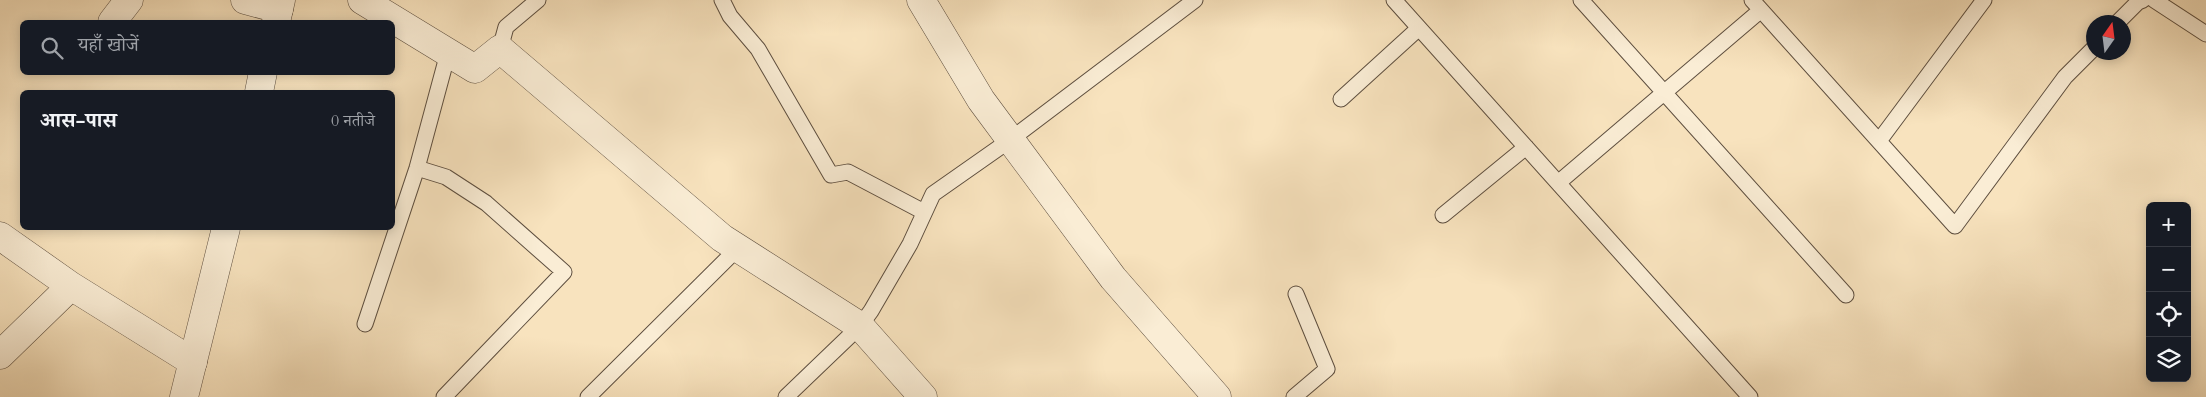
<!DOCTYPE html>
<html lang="hi">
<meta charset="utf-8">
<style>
:root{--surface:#171b24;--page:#20242c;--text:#f1f3f6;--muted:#9ea1a6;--line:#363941}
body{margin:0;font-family:Cardo,"Noto Serif Devanagari",serif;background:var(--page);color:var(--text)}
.controls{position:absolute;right:15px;bottom:15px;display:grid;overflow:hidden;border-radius:8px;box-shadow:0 2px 12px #0003}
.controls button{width:45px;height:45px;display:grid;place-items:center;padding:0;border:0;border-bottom:1px solid var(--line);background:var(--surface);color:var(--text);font:25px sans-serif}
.compass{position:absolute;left:2086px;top:15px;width:45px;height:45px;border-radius:50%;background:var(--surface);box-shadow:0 2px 12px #0003;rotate:14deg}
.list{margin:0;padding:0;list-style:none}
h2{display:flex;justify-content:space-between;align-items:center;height:65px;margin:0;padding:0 20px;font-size:21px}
h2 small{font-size:16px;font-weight:400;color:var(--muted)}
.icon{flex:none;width:28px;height:28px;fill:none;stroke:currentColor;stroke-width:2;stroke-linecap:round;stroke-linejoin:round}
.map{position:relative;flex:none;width:2206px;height:397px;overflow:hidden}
.search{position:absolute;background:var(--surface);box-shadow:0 2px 12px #0003;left:20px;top:20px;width:375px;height:55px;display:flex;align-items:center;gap:12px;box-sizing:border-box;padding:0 18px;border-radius:8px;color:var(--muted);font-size:19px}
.panel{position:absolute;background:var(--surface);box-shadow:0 2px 12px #0003;left:20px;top:90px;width:375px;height:140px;border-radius:8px}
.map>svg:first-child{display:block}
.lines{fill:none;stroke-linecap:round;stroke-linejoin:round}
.service-casing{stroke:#5d4e3f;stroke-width:17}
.minor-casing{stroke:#5d4e3f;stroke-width:29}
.tertiary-casing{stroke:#5d4e3f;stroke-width:29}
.service{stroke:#faedd5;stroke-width:15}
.minor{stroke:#faedd5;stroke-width:28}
.tertiary{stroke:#faedd5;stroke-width:28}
</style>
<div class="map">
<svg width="2206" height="397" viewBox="0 0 2206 397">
<rect width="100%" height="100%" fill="#f8e3be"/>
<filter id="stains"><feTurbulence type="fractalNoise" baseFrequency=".004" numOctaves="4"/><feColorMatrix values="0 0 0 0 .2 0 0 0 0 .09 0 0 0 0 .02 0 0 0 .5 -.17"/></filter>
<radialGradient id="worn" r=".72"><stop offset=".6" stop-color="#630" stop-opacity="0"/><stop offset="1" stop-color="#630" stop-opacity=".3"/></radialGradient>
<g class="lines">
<defs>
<path id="service" d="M722,0L730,16L758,49L831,175L848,172L924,212
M1394,0L1750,397
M1581,0L1846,295
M1752,0L1955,226L2065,77L2094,48
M2154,0L2206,34
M2118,22L2138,2L2143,0
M500,49L506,27L538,0
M1341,99L1419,28
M1879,141L1984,0
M417,168L446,177L486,203L564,272L444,397
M1558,183L1761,10
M1443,215L1526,147
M365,324L417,168L448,53
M588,397L738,248
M786,397L860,326L871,311L910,244L933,194L1010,140L1195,0
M1294,397L1327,369L1296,294"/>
<path id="minor" d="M245,0L279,9
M362,0L475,69L500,49L722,238L860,326L923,397
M921,0L981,100L1113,278L1217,397
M112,22L129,0
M0,236L71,286
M0,355L71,286L193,362"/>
<path id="tertiary" d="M276,22L281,0
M259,92L263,72
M184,397L226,228"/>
</defs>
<use href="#service" class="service-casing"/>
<use href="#minor" class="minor-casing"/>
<use href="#tertiary" class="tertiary-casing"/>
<use href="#service" class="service"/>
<use href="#minor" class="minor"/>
<use href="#tertiary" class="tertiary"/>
</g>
<rect width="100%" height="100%" filter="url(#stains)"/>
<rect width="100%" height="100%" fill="url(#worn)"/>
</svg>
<div class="controls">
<button>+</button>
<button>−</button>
<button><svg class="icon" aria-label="locate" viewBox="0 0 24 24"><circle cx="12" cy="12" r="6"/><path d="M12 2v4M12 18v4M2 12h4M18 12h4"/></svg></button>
<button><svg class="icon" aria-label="layers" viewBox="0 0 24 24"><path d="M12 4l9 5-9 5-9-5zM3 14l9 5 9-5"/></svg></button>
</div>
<svg class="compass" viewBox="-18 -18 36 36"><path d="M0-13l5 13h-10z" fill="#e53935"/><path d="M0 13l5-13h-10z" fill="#9ea1a6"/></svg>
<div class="search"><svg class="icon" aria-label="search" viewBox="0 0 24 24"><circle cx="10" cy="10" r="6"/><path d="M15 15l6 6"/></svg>यहाँ खोजें</div>
<section class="panel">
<h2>आस-पास<small>0 नतीजे</small></h2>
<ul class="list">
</ul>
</section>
</div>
